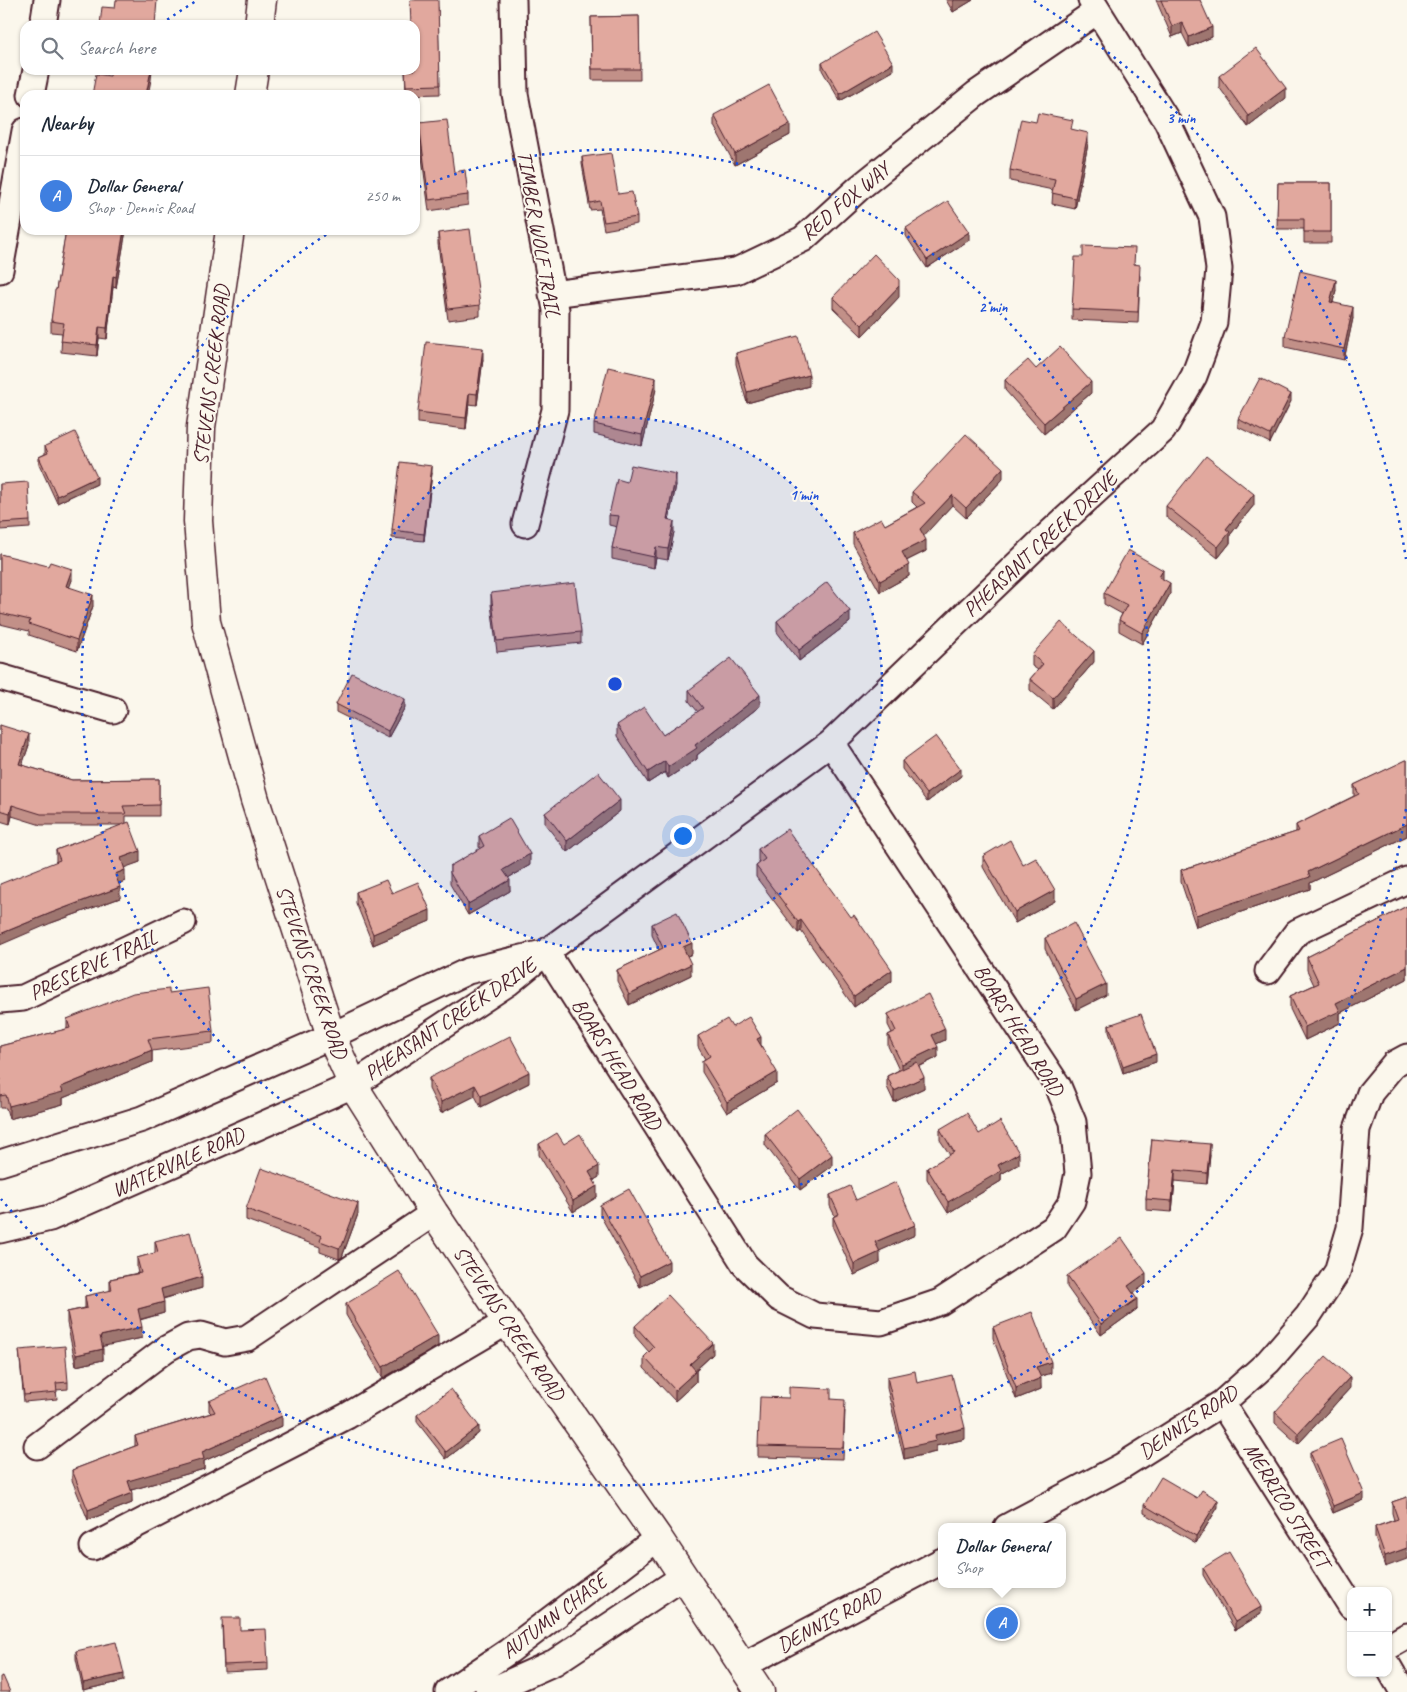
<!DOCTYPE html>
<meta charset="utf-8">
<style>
:root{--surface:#fff;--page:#f6f6f7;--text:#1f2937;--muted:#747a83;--line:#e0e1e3;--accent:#d93025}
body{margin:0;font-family:Caveat,sans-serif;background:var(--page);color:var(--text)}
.controls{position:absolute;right:15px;bottom:15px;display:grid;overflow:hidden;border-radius:10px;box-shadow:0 1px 4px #0004}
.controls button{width:45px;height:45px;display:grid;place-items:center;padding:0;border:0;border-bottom:1px solid var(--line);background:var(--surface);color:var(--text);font:25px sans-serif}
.you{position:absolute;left:682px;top:835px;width:18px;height:18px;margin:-12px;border:4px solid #fff;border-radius:50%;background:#1a73e8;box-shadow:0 0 0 8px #1a73e833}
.badge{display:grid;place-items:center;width:32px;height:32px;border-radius:50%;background:var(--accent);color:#fff;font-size:16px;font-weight:700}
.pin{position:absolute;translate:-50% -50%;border:2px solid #fff;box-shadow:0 1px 5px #0006}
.popup{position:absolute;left:938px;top:1523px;width:128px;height:65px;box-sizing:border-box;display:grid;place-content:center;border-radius:10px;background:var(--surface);filter:drop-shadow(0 1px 4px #0005);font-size:16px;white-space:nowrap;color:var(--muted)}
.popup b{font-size:19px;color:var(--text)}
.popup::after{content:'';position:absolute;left:50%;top:100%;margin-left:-10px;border:10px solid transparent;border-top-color:var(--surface)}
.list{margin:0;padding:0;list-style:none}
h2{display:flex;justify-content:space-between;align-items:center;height:65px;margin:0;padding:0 20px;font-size:21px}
h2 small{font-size:16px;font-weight:400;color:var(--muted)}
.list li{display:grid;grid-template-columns:32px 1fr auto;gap:15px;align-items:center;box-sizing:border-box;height:80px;padding:0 20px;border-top:1px solid var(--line)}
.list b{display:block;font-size:19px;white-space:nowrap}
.list p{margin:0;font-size:16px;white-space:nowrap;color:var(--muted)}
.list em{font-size:16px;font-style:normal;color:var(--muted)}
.icon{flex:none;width:28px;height:28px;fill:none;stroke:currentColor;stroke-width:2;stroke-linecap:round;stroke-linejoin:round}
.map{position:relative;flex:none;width:1407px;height:1692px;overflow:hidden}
.search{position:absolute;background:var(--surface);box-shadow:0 1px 4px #0004;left:20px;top:20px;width:400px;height:55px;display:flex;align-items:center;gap:12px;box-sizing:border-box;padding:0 18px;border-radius:15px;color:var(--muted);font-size:19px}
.panel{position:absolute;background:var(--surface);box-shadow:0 1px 4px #0004;left:20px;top:90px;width:400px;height:145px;border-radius:15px}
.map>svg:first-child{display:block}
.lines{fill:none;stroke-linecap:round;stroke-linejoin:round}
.street-casing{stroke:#4a1f2b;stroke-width:29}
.secondary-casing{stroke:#4a1f2b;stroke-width:31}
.street{stroke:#fbf7ec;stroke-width:25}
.secondary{stroke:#fbf7ec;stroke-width:28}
.wall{fill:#c29088;stroke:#4a1f2b}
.shaded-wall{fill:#9e766f;stroke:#4a1f2b}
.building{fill:#e1a89e;stroke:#4a1f2b}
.ring{fill:none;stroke:#1d4ed8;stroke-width:2.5;stroke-dasharray:2.5 5}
.labels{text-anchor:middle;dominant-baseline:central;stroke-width:4;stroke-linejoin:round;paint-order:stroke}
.street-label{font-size:21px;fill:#4a1f2b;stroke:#fbf7ec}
.centre{fill:#1d4ed8;stroke:#fbf7ec;stroke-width:2.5}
.ring-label{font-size:15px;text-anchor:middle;font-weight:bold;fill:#1d4ed8;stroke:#fbf7ec;stroke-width:4;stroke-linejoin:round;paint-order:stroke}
</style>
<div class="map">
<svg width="1407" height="1692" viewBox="0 0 1407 1692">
<rect width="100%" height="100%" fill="#fbf7ec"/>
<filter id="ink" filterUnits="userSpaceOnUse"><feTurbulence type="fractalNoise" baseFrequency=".02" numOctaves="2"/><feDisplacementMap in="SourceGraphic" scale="10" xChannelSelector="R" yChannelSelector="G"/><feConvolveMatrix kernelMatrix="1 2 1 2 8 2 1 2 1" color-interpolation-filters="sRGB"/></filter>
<g filter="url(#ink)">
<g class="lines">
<defs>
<path id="street" d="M513,0L515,94L556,310L555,410L525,524
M43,25L47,0
M31,95L36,70
M0,270L25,131
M552,294L736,271L803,239L859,188L976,94L1097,11
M0,677L113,710
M546,952L745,1265L779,1298L815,1316L881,1322L940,1302L1054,1228L1072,1201L1078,1173L1073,1122L1058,1086L831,743
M1268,971L1297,932L1407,880
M0,1000L23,998L183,922
M0,1163L142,1119L331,1036L468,971L539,954
M0,1230L50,1218L353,1085L508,983L546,952L831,743L1051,532L1163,430L1194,376L1214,322L1219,269L1212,217L1167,121L1091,0
M1222,1403L1351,1606
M37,1446L166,1349L188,1337L201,1335L225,1342L247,1338L434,1213
M1007,1527L1122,1466L1222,1403L1268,1362L1308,1316L1337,1272L1350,1228L1357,1129L1370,1093L1394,1064L1407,1057
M93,1547L347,1416L507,1322
M1388,1647L1407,1636
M742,1666L942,1561
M1388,1666L1403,1692
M448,1692L509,1651L658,1538
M488,1692L555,1662L683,1577"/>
<path id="secondary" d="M259,25L262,0
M250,95L254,70
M230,230L201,427L198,521L206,622L255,800L331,1036L353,1085L434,1213L507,1322L658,1538L760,1692"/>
</defs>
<use href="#street" class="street-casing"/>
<use href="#secondary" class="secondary-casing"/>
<use href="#street" class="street"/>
<use href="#secondary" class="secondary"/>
</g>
<path class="wall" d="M946,0H973L953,12Z
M1156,0H1200L1212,37L1189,47L1182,33L1172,37Z
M438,7L440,94L406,95L405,70Z
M639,16L640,80H592L591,17Z
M822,63L893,71L840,101L822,70Z
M1219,76L1286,98L1248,127L1219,87Z
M714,115L790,135L735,165L714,126Z
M419,123L454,172L468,195V205L429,211L419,134Z
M1073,130L1088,144L1075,209L1052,204L1053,190L1010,181V170Z
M582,157L637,217V224L604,230L600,209L590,210L582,164Z
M1278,183H1331V243H1304V229H1277Z
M906,228L969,240L927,268L906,236Z
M66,230H126L116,288L113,287L107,339L99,338L97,356L61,352L62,333L51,332V321Z
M438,233L480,305V316L448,320L438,244Z
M1135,264L1140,276L1138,323L1072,320V309Z
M1336,290L1333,302L1353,318L1344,360L1285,347V336Z
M833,297H899L862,336L833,308Z
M736,353L809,386L747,403L736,364Z
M483,359L477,405L469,404L466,429L418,423V412Z
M1036,369L1091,393L1044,434L1005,390V380Z
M656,389L642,446L594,434V424Z
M1291,401L1270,443L1238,427V419Z
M45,446L97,484L57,503L39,464V457L45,454Z
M432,473L424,541L392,538V530Z
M1003,479L966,518L952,505L923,536L926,551L906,561L909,576L880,592L853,544V533L885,525L917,507L912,502V492Z
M627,482L676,485L669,520L674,532L668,560L656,558L654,568L612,559V548L617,527L609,525V515Z
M0,484L30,521V528L0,530Z
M1254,505L1230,535V543L1218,558L1166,517V506Z
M0,554L72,580L69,587L93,606L77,651L29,635V631L0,624Z
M1163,579L1170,594L1142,644L1119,631V620L1122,614L1104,604V593Z
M491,593L581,632V643L497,652L491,604Z
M777,621L850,622L799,661L777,632Z
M1032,655L1094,662L1053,709L1030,690V679L1038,670L1032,666Z
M689,690L760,706L697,755V759L668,778L665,772L648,783L617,736V725L663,735L698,712L689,701Z
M336,704L405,707L388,738L336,712Z
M0,725L29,745L22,765L72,780L159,779V816H126V824L140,862L124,867L125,881L118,884L120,898L51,923L56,861V850L123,825H41L12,816L10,824L0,821Z
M1407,760V836L1310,883V889L1196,927L1181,882V870L1296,832V825L1354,796V785Z
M902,761L961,776L927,802L902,769Z
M620,811L567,852L545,824V813Z
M479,836L530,865L508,878L510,891L468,915L450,884V866L480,849L479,847Z
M758,849L892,981L854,1007L801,931L798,933L756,877V866L760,863L758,860Z
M983,856L1023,865L1055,901L1015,923L983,867Z
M356,892L392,893L430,921L373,945L356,903Z
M1407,906V979L1340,1013V1023L1305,1040L1290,1009V996L1314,985L1307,970V957Z
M652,924L692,954L687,956L691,975L629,1005L617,981V970L659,950L652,935Z
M1045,938L1106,995L1076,1010L1045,949Z
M169,993L213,1031V1043L152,1051V1062L63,1098V1104L9,1119L6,1108H0V1046L67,1029V1019Z
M888,1014L945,1040L936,1044L938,1057L919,1067L924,1088L894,1102L887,1087V1076L899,1070L888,1046V1035L892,1033L888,1025Z
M1109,1025L1156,1062L1123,1073L1109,1032Z
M732,1027L761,1045L777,1083L727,1113L702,1072V1061L705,1059L698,1047V1036Z
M429,1078L529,1083L481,1107L475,1096L441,1113L429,1089Z
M940,1129L979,1134L1019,1164L1001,1174V1181L948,1213L927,1179V1168L950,1155L940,1140Z
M765,1134L832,1166L800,1190L765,1145Z
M1152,1139L1210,1155L1207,1184L1175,1181L1172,1212L1146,1210V1199Z
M539,1144H564L599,1177L594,1180L597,1197L573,1212L539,1155Z
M830,1195L856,1200L915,1235L879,1251L880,1263L854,1275L833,1228V1217L835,1216L830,1206Z
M600,1205L669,1272L640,1287L600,1215Z
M246,1209L358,1214L342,1257L339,1259L320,1252V1247L246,1220Z
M155,1241L202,1288L163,1299L164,1313L140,1320L142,1338L102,1346L103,1360L76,1366L67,1323V1312L85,1308V1296L110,1291V1279L138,1273L137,1269V1258L155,1253Z
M1067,1276L1146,1284L1133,1293L1137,1309L1101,1335L1067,1287Z
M346,1304L438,1346L383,1378L346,1315Z
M635,1326L713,1354L696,1370V1382L675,1401L644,1368V1357L649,1352L635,1336Z
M993,1327L1051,1373L1040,1377L1041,1389L1016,1399L993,1338Z
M19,1350L68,1382V1389L56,1390L57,1399L24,1402Z
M887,1377L965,1439L936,1446V1452L904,1459L887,1388Z
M1350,1388L1298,1444L1275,1423V1412Z
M831,1399L845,1411L843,1459L758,1457V1446Z
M209,1401L282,1426L204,1461V1469L131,1490L132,1503L88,1520L72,1480V1470L135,1446V1436L211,1413L209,1411Z
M417,1415L479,1433L446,1459L417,1422Z
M1310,1452L1364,1500L1333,1513L1310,1460Z
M1407,1497L1385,1567L1375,1538V1527L1394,1520L1392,1513V1502Z
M1197,1498L1218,1507L1196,1543L1144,1513V1505Z
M1203,1568L1261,1614L1235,1630L1203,1575Z
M222,1626L240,1630L268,1663V1670L224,1672Z
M76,1651L124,1681L83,1690L76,1659Z"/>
<path class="shaded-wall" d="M955,0H973L953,12V1Z
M1182,22V33L1172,37V26Z
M1212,27V37L1189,47V37Z
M893,63V71L840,101V94Z
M151,70H152L151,80L148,95H146Z
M1286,88V98L1248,127V116Z
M790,124V135L735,165V154Z
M1088,133V144L1075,209V198Z
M124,230H126L116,288V277Z
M969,232V240L927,268V260Z
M113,276V287L107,339V328Z
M1336,280V290L1330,313V302Z
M899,286V297L862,336V325Z
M1353,307V318L1344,360V349Z
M99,327V338L97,356V345Z
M483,348V359L477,405V394Z
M809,375V386L747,403V392Z
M656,378V389L642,446V435Z
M1091,382V393L1044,434V423Z
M469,393V404L466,429V418Z
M1291,394V401L1270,443V435Z
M432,466V473L424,541V534Z
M1003,468V479L966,518V508Z
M676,474V485L667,530V519Z
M97,477V484L57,503V496Z
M1254,494V505L1230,535V543L1218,558V547L1226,529Z
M952,495V505L920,540V529Z
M674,521V532L668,560V549Z
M926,540V551L902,563V552Z
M656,547V558L654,568V557Z
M909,565V576L880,592V581Z
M72,569V580L66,597V586Z
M1163,570V581L1159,577Z
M1170,583V594L1142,644V633Z
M93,595V606L77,651V640Z
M850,611V622L799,661V650Z
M1094,651V662L1053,709V698Z
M760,695V706L697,755V759L668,778V767L695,745Z
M405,699V707L388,738V731Z
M29,734V745L19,774V764Z
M665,761V772L648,783V772Z
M961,769V776L927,802V794Z
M620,800V811L567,852V841Z
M12,805V816L10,824V813Z
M1407,824V836L1310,883V889L1196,927V915L1308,872Z
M140,851V862L121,869V858Z
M530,854V865L503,881V870Z
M125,870V881L115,885V874Z
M510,880V891L468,915V904Z
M120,887V898L51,923L0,945V934L51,913Z
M1055,890V901L1015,923V912Z
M430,910V921L373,945V934Z
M801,920V931L798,933V922Z
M692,943V954L683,958V947Z
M691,964V975L629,1005V994Z
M1407,967V979L1340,1013V1023L1305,1040V1027L1336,1003Z
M892,970V981L854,1007V996Z
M1106,984V995L1076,1010V999Z
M945,1029V1040L932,1046V1035Z
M761,1037V1048L757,1039Z
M938,1047V1057L902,1075V1064Z
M152,1050V1062L63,1098V1104L9,1119V1106L61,1087Z
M1156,1054V1062L1123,1073V1066Z
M529,1072V1083L481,1107V1096Z
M777,1072V1083L727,1113V1102Z
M924,1077V1088L894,1102V1091Z
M475,1085V1096L441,1113V1102Z
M1210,1144V1155L1207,1184V1173Z
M1019,1153V1164L1001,1174V1181L948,1213V1202L998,1165Z
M832,1155V1166L800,1190V1179Z
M599,1166V1177L589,1183V1172Z
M1175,1170V1181L1172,1212V1201Z
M597,1186V1197L573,1212V1201Z
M358,1203V1214L342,1257L339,1259V1248Z
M915,1225V1235L875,1253V1242Z
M880,1252V1263L854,1275V1264Z
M669,1261V1272L640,1287V1276Z
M1146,1273V1284L1128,1297V1286Z
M202,1277V1288L161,1299V1289Z
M1137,1299V1309L1101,1335V1324Z
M164,1302V1313L138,1320V1309Z
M142,1327V1338L100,1347V1336Z
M438,1335V1346L383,1378V1367Z
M713,1343V1354L690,1375V1364Z
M103,1349V1360L76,1366V1355Z
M1051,1362V1373L1036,1378V1367Z
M696,1371V1382L675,1401V1390Z
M1350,1377V1388L1298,1444V1433Z
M1041,1378V1389L1016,1399V1388Z
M282,1416V1426L204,1461V1469L128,1491V1481L202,1452Z
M479,1426V1433L446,1459V1452Z
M965,1428V1439L936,1446V1452L904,1459V1448L935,1435Z
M132,1493V1503L88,1520V1510Z
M1364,1493V1500L1333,1513V1506Z
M1218,1500V1507L1196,1543V1536Z
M1407,1548V1559L1385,1567V1556Z
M1261,1607V1614L1235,1630V1622Z
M124,1674V1681L83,1690V1683Z"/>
<path class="building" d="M116,0H157L155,25H100L102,7L115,8Z
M410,0H438L440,85L406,86L405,70H415V25H411Z
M1161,0H1200L1212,27L1189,37L1182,22L1172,26Z
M639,16L640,69H592L591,17Z
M874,32L893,63L840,94L822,63Z
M1256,48L1286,88L1248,116L1219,76Z
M111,70H151L146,95H92L96,74L110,76Z
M769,85L790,124L735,154L714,115Z
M1038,113L1073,120L1071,129L1088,133L1075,198L1052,193L1055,179L1010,170L1021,119L1036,122Z
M447,120L454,172L465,170L468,195L429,200L419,123Z
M611,153L618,194L632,192L637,217L604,222L600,201L590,203L582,157Z
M1278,183H1331V232H1304V219H1277Z
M948,201L969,232L927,260L906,228Z
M470,229L480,305L448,309L438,233Z
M66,230H124L116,277L113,276L107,328L99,327L97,345L61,341L64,323L51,321L55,290H56Z
M1083,246L1135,248L1134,264L1140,265L1138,312L1072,309L1075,257H1083Z
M874,254L899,280V286L862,325L833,297Z
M1300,271L1336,280L1330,302L1353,307L1344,349L1285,336Z
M798,336L809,375L747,392L736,353Z
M426,342L483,348L477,394L469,393L466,418L418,412Z
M1060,347L1091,382L1044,423L1005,380L1028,360L1036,369Z
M608,367L656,378L642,435L594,424Z
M1260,378L1291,394L1270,435L1238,419Z
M75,432L97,477L57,496L39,457L48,453L45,446Z
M966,434L1003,468L966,508L952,495L920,529L926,540L902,552L909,565L880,581L853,533L881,518L885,525L925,503L912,492Z
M1206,456L1254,494L1226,529L1230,532L1218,547L1166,506Z
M400,462L432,466L424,534L392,530Z
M631,465L676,474L667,519L674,521L668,549L656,547L654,557L612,548L619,516L609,515L617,479L627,482Z
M28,482L30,521L0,523V484Z
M1128,550L1163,570L1159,577L1170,583L1142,633L1119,620L1127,605L1104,593Z
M0,554L48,566L50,562L72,569L66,586L93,595L77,640L29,624L30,620L0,613Z
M827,582L850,611L799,650L777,621Z
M575,583L581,632L497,641L491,593Z
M1061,622L1094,651L1053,698L1030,679L1043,664L1032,655Z
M731,658L760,695L695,745L697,748L668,767L665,761L648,772L617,725L644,707L663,735L703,708L689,690Z
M352,673L405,699L388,731L336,704Z
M0,725L29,734L19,764L72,780L159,779V805L123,806L126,814H41L12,805L10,813L0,810Z
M936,736L961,769L927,794L902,761Z
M1406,760H1407V824L1308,872L1310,877L1196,915L1181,870L1299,831L1296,825L1359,794L1354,785Z
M598,772L620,800L567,841L545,813Z
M509,818L530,854L503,870L510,880L468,904L450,873V866L484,846L479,836Z
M129,822L140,851L121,858L125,870L115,874L120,887L51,913L0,934V884L60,860L56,850Z
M787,829L851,917L854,915L892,970L854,996L801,920L798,922L756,866L765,859L758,849Z
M1010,840L1023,865L1036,858L1055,890L1015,912L983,856Z
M386,880L392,893L418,882L430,910L373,934L356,892Z
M1407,906V967L1336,1003L1340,1011L1305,1027L1290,996L1319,983L1307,957Z
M677,912L692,943L683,947L691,964L629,994L617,970L663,948L652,924Z
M1074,923L1106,984L1076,999L1045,938Z
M208,988L213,1031L148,1039L152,1050L61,1087L63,1092L9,1106L6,1095L0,1096V1046L70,1028L67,1019L133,993L169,989V993Z
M928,994L945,1029L932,1035L938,1047L902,1064L888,1035L896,1031L888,1014Z
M1141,1014L1156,1054L1123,1066L1109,1025Z
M749,1017L761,1037L757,1039L777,1072L727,1102L702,1061L710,1056L698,1036L727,1019L732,1027Z
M510,1036L529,1072L481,1096L475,1085L441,1102L429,1078Z
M917,1062L924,1077L894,1091L887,1076Z
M797,1109L832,1155L800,1179L765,1134Z
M967,1113L979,1134L1000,1121L1019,1153L998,1165L1001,1171L948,1202L927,1168L954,1152L940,1129Z
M557,1133L564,1144L580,1134L599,1166L589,1172L597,1186L573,1201L539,1144Z
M1152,1139L1210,1144L1207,1173L1175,1170L1172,1201L1146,1199Z
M261,1168L358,1203L342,1246L339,1248L320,1241L322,1236L246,1209Z
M896,1182L915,1225L875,1242L880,1252L854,1264L833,1217L839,1214L830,1195L850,1186L856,1200Z
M629,1189L669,1261L640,1276L600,1205Z
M190,1232L202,1277L161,1289L164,1302L138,1309L142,1327L100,1336L103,1349L76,1355L67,1312L87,1308L85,1296L112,1290L110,1279L141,1273L137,1258L158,1252L155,1241Z
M1122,1238L1146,1273L1128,1286L1137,1299L1101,1324L1067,1276Z
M399,1271L438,1335L383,1367L346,1304Z
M668,1295L713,1343L690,1364L696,1371L675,1390L644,1357L654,1347L635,1326Z
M1032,1312L1051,1362L1036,1367L1041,1378L1016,1388L993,1327Z
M65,1346L68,1382L56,1383L57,1392L24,1395L19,1350Z
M1326,1356L1350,1377L1298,1433L1275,1412Z
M915,1371L917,1383L952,1375L965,1428L935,1435L936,1441L904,1448L887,1377Z
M265,1376L282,1416L202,1452L204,1459L128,1481L132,1493L88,1510L72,1470L138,1445L135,1436L215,1412L209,1401Z
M789,1387L831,1389V1399L845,1400L843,1448L758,1446L760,1397L789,1398Z
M451,1389L479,1426L446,1452L417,1415Z
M1341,1439L1364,1493L1333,1506L1310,1452Z
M1161,1477L1197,1498L1202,1490L1218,1500L1196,1536L1144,1505Z
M1407,1497V1548L1385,1556L1375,1527L1398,1519L1392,1502Z
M1229,1552L1261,1607L1235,1622L1203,1568Z
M222,1618H240V1630L266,1629L268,1663L224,1665Z
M116,1642L124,1674L83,1683L76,1651Z
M3,1676L10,1692H0V1677Z"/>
</g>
<circle cx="615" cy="684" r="267" fill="#1d4ed8" fill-opacity=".12"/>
<g class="ring">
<circle cx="615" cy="684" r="267"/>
<path d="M419 187A534 534 0 1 1 332 231"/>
<path d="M1406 809A801 801 0 0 1 1 1199M161 24A801 801 0 0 1 196 1M1034 1A801 801 0 0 1 1406 559"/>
</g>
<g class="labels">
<g class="street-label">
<text transform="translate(845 201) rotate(-40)">RED FOX WAY</text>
<text transform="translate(539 234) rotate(80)">TIMBER WOLF TRAIL</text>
<text transform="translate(211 375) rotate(-83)">STEVENS CREEK ROAD</text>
<text transform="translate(1040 544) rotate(-43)">PHEASANT CREEK DRIVE</text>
<text transform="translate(93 965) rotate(-25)">PRESERVE TRAIL</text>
<text transform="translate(312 972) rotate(71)">STEVENS CREEK ROAD</text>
<text transform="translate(450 1019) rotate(-34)">PHEASANT CREEK DRIVE</text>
<text transform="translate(1019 1030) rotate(58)">BOARS HEAD ROAD</text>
<text transform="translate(617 1064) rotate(58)">BOARS HEAD ROAD</text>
<text transform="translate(178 1162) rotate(-24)">WATERVALE ROAD</text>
<text transform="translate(509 1323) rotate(56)">STEVENS CREEK ROAD</text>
<text transform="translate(1188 1422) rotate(-34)">DENNIS ROAD</text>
<text transform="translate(1287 1505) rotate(58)">MERRICO STREET</text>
<text transform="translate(554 1616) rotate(-37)">AUTUMN CHASE</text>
<text transform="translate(829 1620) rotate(-28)">DENNIS ROAD</text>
</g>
</g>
<circle cx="615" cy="684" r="8" class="centre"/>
<g class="ring-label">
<text x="1181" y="123">3 min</text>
<text x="993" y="312">2 min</text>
<text x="804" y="500">1 min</text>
</g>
</svg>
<div class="controls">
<button>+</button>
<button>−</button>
</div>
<div class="you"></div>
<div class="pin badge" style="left:1002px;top:1623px;background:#3f7fe0">A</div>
<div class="popup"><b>Dollar General</b>Shop</div>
<div class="search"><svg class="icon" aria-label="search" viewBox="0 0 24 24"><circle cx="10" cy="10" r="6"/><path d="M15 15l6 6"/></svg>Search here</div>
<section class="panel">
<h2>Nearby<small></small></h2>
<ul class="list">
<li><span class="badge" style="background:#3f7fe0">A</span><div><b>Dollar General</b><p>Shop · Dennis Road</p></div><em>250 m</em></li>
</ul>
</section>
</div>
